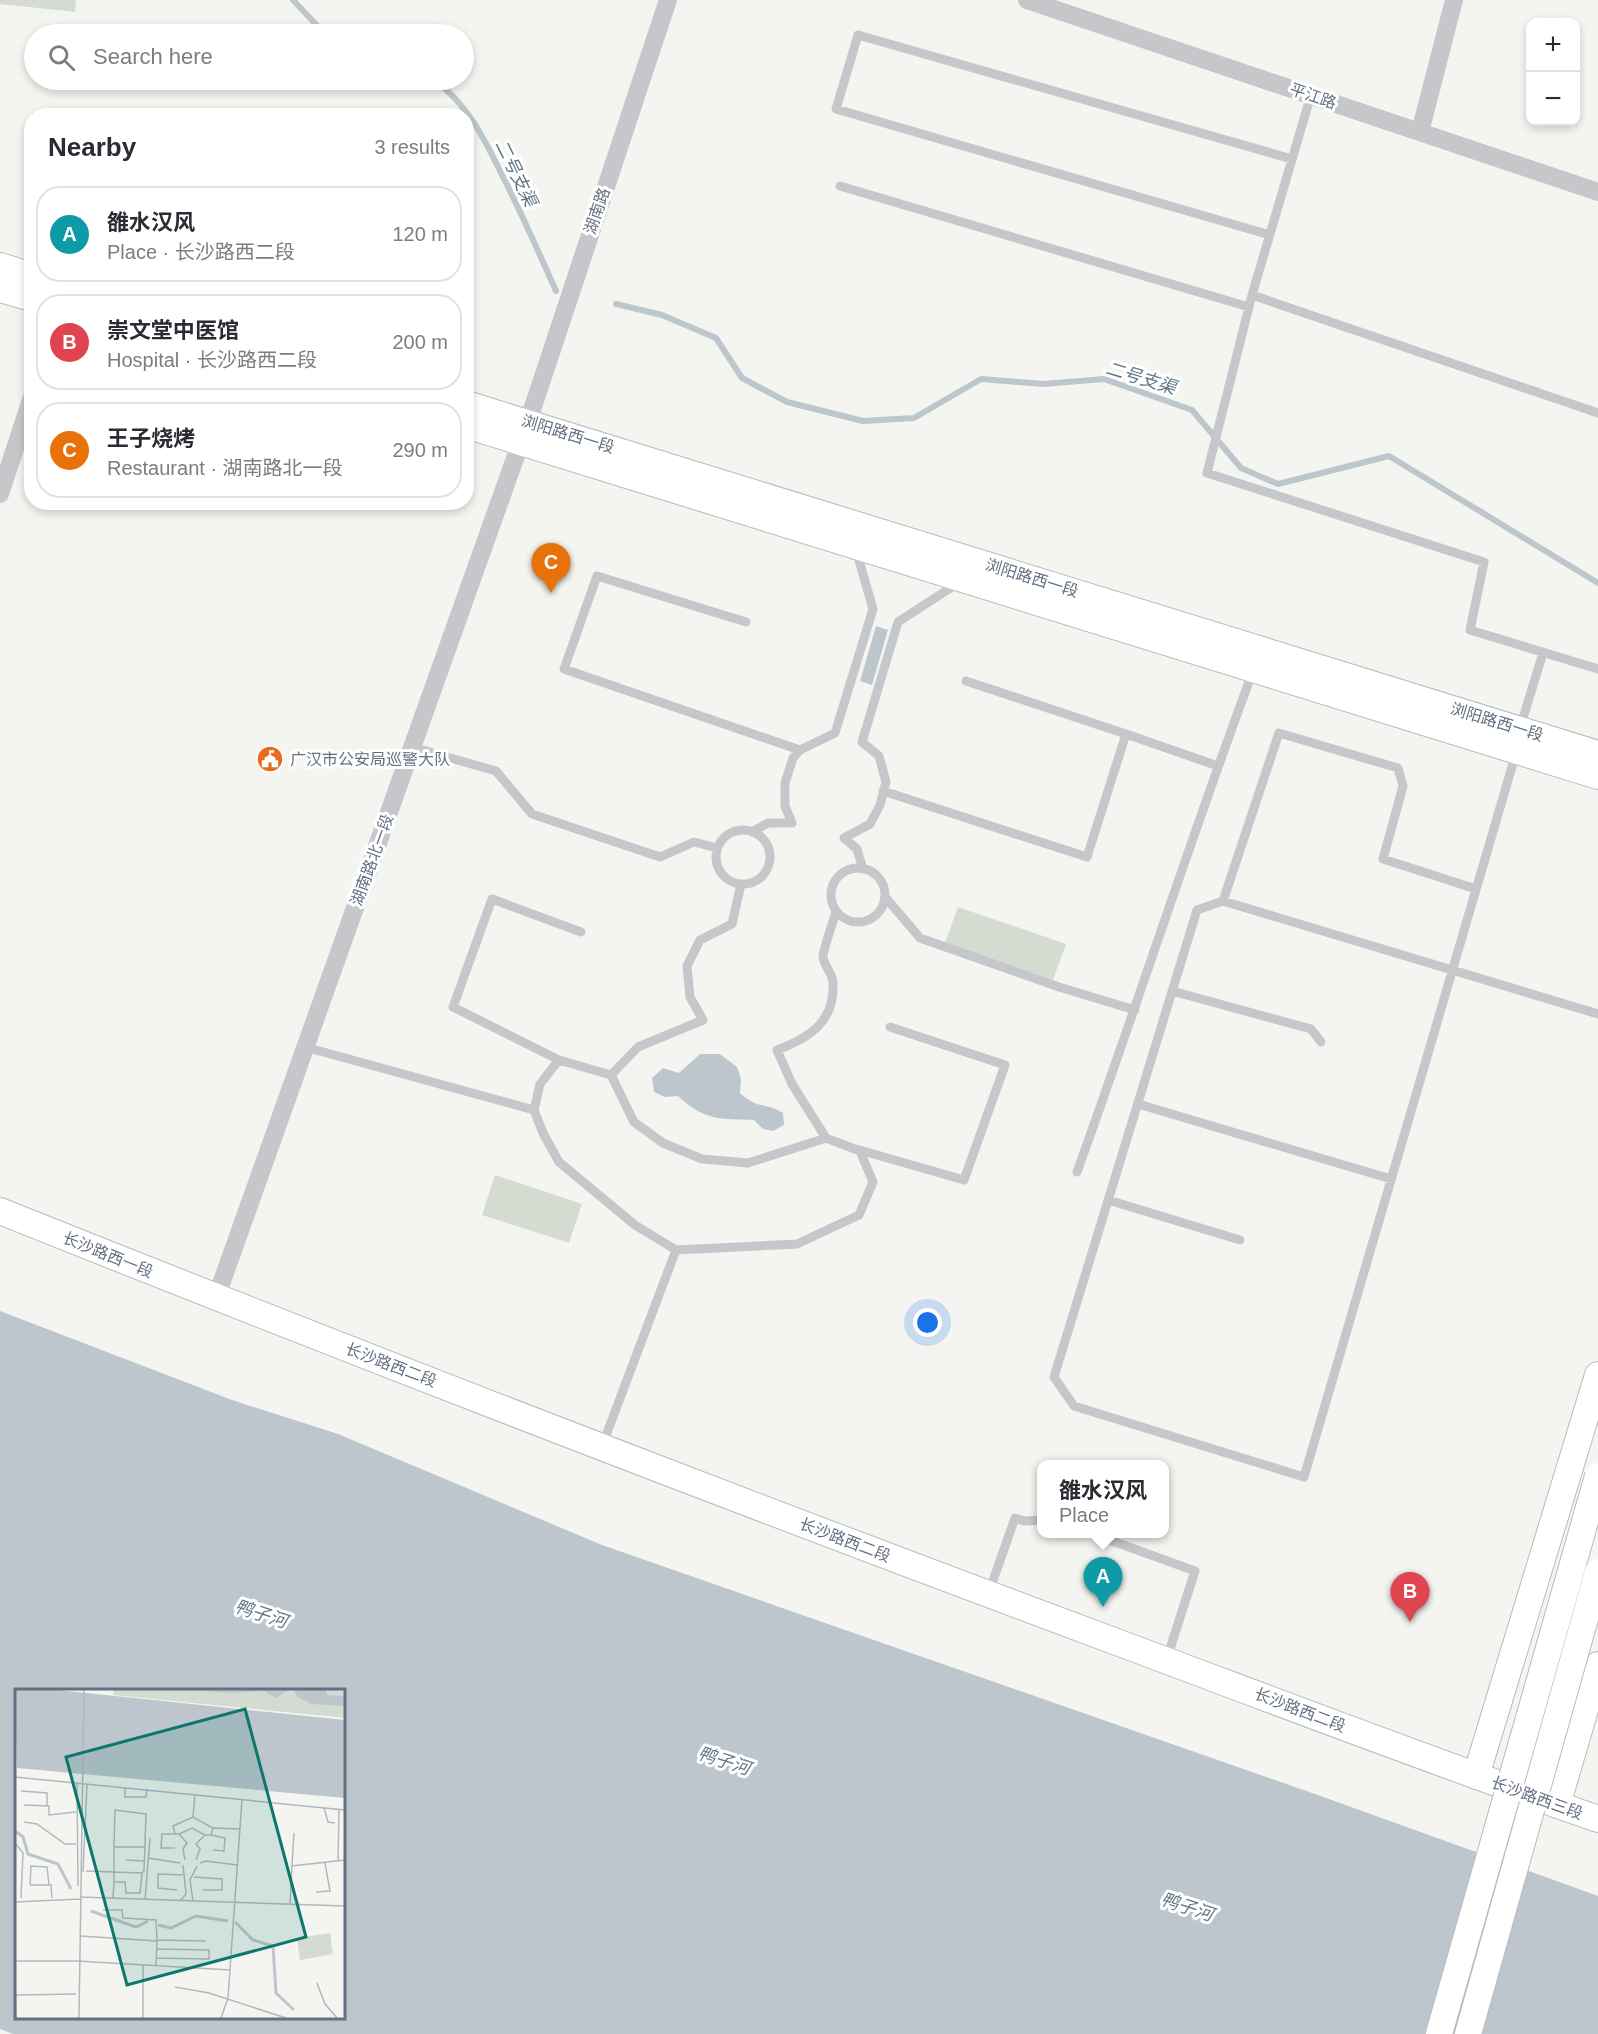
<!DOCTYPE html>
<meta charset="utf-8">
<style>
:root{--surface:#fff;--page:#f2f2f3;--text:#2b2b33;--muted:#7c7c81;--line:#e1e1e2;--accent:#1a73e8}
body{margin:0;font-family:Arial,"Noto Sans SC",sans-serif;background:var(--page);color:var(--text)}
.controls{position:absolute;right:18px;top:18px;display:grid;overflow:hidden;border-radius:12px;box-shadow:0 3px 9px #0003}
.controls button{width:54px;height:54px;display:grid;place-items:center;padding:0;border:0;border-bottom:2px solid var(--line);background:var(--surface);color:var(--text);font:30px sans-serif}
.you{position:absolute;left:928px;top:1323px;width:21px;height:21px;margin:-15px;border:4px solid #fff;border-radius:50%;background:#1a73e8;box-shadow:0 0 0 9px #1a73e833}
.badge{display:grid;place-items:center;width:39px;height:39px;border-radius:50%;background:var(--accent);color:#fff;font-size:20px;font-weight:700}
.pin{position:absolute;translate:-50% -50px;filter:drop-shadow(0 2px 3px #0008)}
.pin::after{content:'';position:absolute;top:32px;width:21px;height:18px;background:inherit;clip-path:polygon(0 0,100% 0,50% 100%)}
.popup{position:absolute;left:1037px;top:1460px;width:132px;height:78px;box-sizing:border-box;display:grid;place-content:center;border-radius:12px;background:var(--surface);filter:drop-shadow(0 2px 4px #0005);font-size:20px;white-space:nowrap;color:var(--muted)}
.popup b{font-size:22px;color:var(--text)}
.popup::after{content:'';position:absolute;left:50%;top:100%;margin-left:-12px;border:12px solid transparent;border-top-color:var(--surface)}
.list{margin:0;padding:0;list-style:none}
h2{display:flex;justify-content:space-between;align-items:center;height:78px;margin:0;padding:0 24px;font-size:26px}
h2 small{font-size:20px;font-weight:400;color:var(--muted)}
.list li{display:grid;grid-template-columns:39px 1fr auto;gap:18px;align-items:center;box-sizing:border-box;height:96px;margin:0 12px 12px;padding:0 12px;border:2px solid var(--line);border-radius:24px}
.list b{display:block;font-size:22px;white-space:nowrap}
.list p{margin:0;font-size:20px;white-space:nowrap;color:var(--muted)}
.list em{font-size:20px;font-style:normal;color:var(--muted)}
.icon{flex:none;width:33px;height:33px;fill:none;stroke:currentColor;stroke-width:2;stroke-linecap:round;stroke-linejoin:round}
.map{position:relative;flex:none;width:1598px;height:2034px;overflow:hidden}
.search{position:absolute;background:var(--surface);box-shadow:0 3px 9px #0003;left:24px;top:24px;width:450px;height:66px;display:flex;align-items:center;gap:15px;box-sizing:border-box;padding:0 21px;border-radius:33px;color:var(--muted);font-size:22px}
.panel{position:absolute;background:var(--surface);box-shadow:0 3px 9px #0003;left:24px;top:108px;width:450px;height:402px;border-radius:24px}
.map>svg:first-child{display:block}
.green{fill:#d4dcd2}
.water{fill:#bdc6cd;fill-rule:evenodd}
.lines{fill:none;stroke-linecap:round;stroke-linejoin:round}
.stream{stroke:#bdc6cd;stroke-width:6}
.secondary-casing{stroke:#b7babf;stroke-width:28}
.lane{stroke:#c5c7cb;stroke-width:9}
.street{stroke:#c5c7cb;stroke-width:18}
.secondary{stroke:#fff;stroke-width:26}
.secondary-bridge-casing{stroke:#b7babf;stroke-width:28;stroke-linecap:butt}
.secondary-bridge{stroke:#fff;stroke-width:26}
.labels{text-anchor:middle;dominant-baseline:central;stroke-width:6;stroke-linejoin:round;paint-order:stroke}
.street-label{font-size:16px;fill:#637083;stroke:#fff}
.poi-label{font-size:16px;fill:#637083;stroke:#fff;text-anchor:start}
.water-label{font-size:18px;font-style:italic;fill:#637887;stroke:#fff}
.inset-river{fill:none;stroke:#bdc6cd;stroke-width:3}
.inset-road{fill:none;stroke:#b1b8be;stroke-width:1.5}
.view{fill:#0f766e;fill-opacity:0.15;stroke:#0f766e;stroke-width:3}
.inset-edge{fill:none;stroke:#637083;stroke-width:3}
</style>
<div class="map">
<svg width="1598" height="2034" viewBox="0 0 1598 2034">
<rect width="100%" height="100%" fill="#f4f5f1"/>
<path class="green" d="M0,0H76L75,12L0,4Z
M958,907L1066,944L1053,980L945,943Z
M495,1175L582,1204L569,1243L482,1215Z"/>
<path class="water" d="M876,626L888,630L872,685L860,681Z
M700,1054H720L737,1067L741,1079L740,1093C758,1110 766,1102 783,1113L784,1125L773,1131L763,1129L754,1120C720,1119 705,1121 678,1096L665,1097L654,1092L652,1078L663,1068L679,1073Z
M0,1311L232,1400L338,1434L602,1545L1315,1794L1598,1896V2034H13L0,2029ZM16,1690H344V2018H16Z"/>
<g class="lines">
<path class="stream" d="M293,0L325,34
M434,80C468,104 485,140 503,177C522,214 539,253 556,291
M616,304L662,315L716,338L742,378L787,402L863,421L914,418L981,379L1043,384L1104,379L1192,410L1241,468L1278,484L1389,456L1598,583"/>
<defs>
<path id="secondary" d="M0,266L32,276
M0,289L32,298
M466,404L1598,754
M466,425L1598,776
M0,1211C370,1359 741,1502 1114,1641C1275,1701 1436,1763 1598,1819
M1476,1776L1598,1375
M1557,1805L1598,1665"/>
</defs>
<use href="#secondary" class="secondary-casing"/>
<path class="lane" d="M1311,95L1252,295L1598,413
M840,186L1249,307
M1270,235L836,109L858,35L1292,159
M1252,295L1207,473L1484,562L1470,630L1598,669
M746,622L597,576L564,669L800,750
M1520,728L1543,653
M1126,734L1218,766
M412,747L496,771L532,814L660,857L694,842L717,848
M1516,753C1445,994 1375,1236 1304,1477L1074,1406L1054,1377L1197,910L1223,901L1598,1014
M883,791L1087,857L1126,734L966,681
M716 857a27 27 0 1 1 54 0a27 27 0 1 1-54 0Z
M752,832L768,823H792L785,806V783L793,758L800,750L835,733L873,609L856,550
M831 895a27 27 0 1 1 54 0a27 27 0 1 1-54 0Z
M863,869L857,849L844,838L870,824L880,805L886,782L879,756L862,742L898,622L958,583
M741,884L732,924L700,940L687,966L690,997L703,1020L638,1047L611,1075L634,1122L663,1143L702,1159L748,1163L826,1138L792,1084L777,1050C809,1038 835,1022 833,983C833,974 824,966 823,957C823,949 834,920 836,911
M886,898L920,938L1059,987L1135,1010
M1223,901L1279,733L1398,768L1403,786L1383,859L1476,889
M1172,991L1311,1029L1321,1042
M305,1047L534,1110
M559,1060L453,1007L492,899L581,932
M611,1075L559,1060L540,1084L534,1110L543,1133L559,1162L635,1225L676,1250L797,1244L859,1215L873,1182L860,1151L826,1138
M1138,1104L1391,1179
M856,1149L964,1180L1005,1065L890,1027
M1077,1172C1137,1006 1191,837 1253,671
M1108,1200L1240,1240
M602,1446L676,1250
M1093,1534L1195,1571L1167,1658
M989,1592L1015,1518L1024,1521L1042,1520"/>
<path class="street" d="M1027,0L1598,192
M1420,132L1454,0
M0,494L32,397
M216,1298L528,422L668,0"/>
<use href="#secondary" class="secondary"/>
<defs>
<path id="secondary-bridge" d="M1439,2034L1598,1476
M1468,2034L1598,1572"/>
</defs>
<use href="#secondary-bridge" class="secondary-bridge-casing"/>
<use href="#secondary-bridge" class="secondary-bridge"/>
</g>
<defs>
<symbol id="civic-disc" viewBox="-11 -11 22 22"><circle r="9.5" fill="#e86b1e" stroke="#fff"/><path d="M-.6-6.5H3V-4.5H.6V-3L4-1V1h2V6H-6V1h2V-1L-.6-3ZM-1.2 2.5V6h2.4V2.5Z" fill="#fff"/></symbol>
</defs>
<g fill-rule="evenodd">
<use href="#civic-disc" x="255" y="744" width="30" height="30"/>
</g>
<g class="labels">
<g class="street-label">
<text transform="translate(1313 96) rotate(19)">平江路</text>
<text transform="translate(597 211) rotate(-71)">湖南路</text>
<text transform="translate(568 434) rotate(17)">浏阳路西一段</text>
<text transform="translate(1032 578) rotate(17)">浏阳路西一段</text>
<text transform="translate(1497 722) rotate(17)">浏阳路西一段</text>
<text transform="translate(372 860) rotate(-70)">湖南路北一段</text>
<text transform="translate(108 1255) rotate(22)">长沙路西一段</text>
<text transform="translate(391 1365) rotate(21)">长沙路西二段</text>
<text transform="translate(845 1540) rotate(21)">长沙路西二段</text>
<text transform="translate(1300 1710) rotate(21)">长沙路西二段</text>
<text transform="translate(1537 1798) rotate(20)">长沙路西三段</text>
</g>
<g class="poi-label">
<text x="290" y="759">广汉市公安局巡警大队</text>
</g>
<g class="water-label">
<text transform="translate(516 173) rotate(64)">二号支渠</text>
<text transform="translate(1141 378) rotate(17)">二号支渠</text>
<text transform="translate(261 1614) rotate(18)">鸭子河</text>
<text transform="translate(724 1761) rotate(18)">鸭子河</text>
<text transform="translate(1187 1907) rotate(18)">鸭子河</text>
</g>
</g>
<g transform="translate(15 1689)">
<rect width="330" height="330" fill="#f4f5f1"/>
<path d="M99,1H330V29L98,6ZM315,244L318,265L285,271L282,249Z" fill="#d4dcd2"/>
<path d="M0,1H43L330,31V109L2,79ZM279,1H311L312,6L330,7V17L296,15L282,8ZM249,2L215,4L188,2L272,1V2L261,9Z" fill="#bdc6cd"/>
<path class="inset-river" d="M0,142L8,148L13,165L43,175L56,200M76,222L121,238L133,232M220,233L238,251L258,257L261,304L279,321M143,236L156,239L181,227L213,232"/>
<path class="inset-road" d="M0,88L330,121M62,93L63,197M110,98V108H131L132,100M6,102L32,104V117M9,116L34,117V126L61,123M309,119L313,133L320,134M178,128L180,105M9,133L22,135L50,155H61M198,139L225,140M164,145H160L158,137L178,128L198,139L196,146H190M196,146L210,149L209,162L198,161M0,154L8,164L6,209M99,158H130M160,159H146L147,145H160M133,169L165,174M111,171L130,172M170,171L168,160L172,154L164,145L177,139L190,146L181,155L185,160L181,171M323,172L324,120M185,174L191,172L222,176M277,177L279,144M71,182L127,184L129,182L131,125L100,121L99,158V193L98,209M68,183L72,95M179,188L207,190V201H188M99,193H110L111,204H125L127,184M34,196L32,178L16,177L15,195L16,196H36L37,209M162,201L143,199V185L168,186M301,203L315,202L310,174M65,208L330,217M130,211L135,149M166,211L171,205L168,176M178,212L175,191L182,177M0,213L66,210M275,216L277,177L330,171M88,221H107L108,229L141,231L142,252M65,247L142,252L141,277M142,251L191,252M141,269L194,270V261L141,260M0,272H62L215,281M128,276V329M0,288L1,329M302,294L310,315L322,329M160,298L194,304L271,329M1,306L61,305M64,329L69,1M206,329L213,309L227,110"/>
<path class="view" d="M230,20L291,248L112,296L51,68Z"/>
<rect width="330" height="330" class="inset-edge"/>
</g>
</svg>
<div class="controls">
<button>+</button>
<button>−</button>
</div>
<div class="you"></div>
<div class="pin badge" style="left:1103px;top:1607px;background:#0f9aa8">A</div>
<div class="popup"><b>雒水汉风</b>Place</div>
<div class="pin badge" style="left:1410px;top:1622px;background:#e0444e">B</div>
<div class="pin badge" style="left:551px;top:593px;background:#e8710a">C</div>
<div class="search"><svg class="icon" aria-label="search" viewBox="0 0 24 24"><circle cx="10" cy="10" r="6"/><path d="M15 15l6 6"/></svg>Search here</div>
<section class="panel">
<h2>Nearby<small>3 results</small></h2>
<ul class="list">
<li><span class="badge" style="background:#0f9aa8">A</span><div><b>雒水汉风</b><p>Place · 长沙路西二段</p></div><em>120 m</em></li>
<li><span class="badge" style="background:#e0444e">B</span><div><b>崇文堂中医馆</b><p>Hospital · 长沙路西二段</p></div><em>200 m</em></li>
<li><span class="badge" style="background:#e8710a">C</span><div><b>王子烧烤</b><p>Restaurant · 湖南路北一段</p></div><em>290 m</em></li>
</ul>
</section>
</div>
